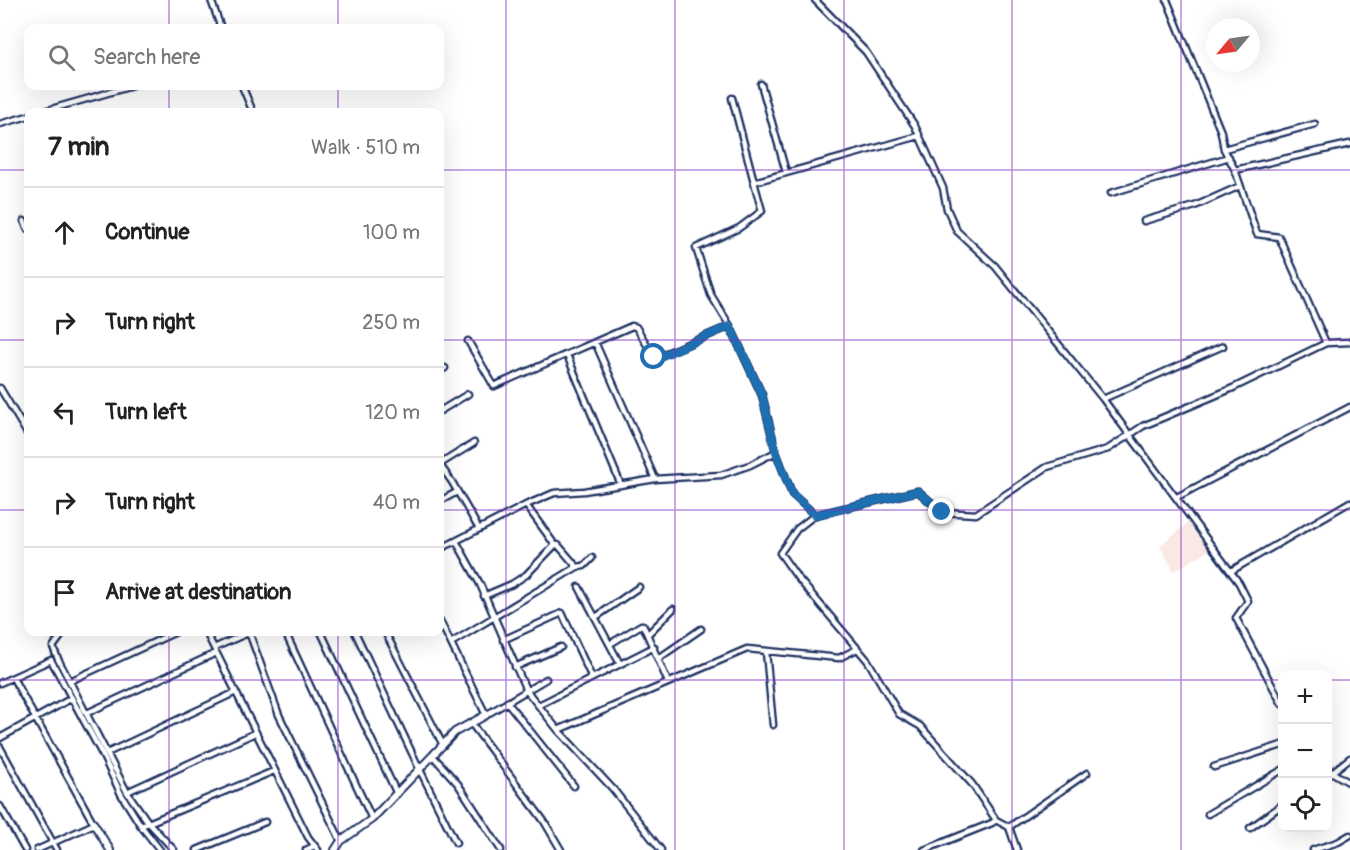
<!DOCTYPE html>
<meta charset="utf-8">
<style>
:root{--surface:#fff;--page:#f2f2f2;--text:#222;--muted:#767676;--line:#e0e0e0}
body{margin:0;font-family:Pangolin,sans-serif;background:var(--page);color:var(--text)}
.controls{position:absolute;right:18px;bottom:18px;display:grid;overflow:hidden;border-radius:12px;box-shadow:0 6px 24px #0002}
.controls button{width:54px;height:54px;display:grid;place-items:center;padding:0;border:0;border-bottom:2px solid var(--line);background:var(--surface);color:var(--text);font:30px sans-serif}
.compass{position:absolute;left:1206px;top:18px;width:54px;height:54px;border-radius:50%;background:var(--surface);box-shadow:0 6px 24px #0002;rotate:241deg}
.stop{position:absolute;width:18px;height:18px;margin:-14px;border:4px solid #1f6fb2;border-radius:50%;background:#fff}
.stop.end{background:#1f6fb2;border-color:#fff;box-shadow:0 2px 6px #0008}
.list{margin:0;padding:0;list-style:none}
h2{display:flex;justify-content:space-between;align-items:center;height:78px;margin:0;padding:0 24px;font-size:26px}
h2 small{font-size:20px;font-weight:400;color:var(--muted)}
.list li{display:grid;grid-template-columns:39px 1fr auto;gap:18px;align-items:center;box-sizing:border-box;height:90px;padding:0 24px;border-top:2px solid var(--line)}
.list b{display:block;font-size:22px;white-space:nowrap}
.list em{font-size:20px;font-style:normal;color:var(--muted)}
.icon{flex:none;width:33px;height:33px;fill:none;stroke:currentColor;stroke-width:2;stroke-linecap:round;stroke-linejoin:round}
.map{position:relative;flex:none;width:1350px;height:850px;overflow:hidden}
.search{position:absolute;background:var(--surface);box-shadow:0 6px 24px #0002;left:24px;top:24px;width:420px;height:66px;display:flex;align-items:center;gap:15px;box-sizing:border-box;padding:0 21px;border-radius:12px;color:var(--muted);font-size:22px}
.panel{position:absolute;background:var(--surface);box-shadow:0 6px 24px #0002;left:24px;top:108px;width:420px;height:528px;border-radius:12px}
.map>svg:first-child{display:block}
.built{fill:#fae8e4}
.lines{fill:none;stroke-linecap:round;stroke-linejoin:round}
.minor-casing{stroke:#1b2f5e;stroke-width:9}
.tertiary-casing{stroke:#1b2f5e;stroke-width:10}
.minor{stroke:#fff;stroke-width:4.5}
.tertiary{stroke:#fff;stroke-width:6}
.route{stroke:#1f6fb2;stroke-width:8}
.grid{fill:none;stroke:#7b2cbf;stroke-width:1.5;stroke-opacity:0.55}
</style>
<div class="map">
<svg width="1350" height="850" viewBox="0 0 1350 850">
<rect width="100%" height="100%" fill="#fff"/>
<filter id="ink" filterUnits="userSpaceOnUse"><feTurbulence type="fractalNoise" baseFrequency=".0167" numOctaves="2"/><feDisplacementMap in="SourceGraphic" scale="12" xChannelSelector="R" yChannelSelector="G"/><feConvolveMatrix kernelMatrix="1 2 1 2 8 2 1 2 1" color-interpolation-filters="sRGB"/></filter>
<g filter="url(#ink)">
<path class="built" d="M1188,523L1209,550L1174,571L1160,546Z"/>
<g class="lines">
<defs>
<path id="minor" d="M211,0L221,28
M815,0L866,52L915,126L943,188L947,209L957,231L995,266L1103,399L1239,583L1248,601L1236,618L1282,704
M1167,0L1221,132L1224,149L1235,170L1257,234L1279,237L1326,343L1350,342
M761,84L786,172
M242,86L253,112
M732,98L754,182
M41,112L132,86
M0,124L28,116
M1224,149L1315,124
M1235,170L1350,144
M1111,193L1229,157
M24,221L28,229
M1144,221L1195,206L1240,186
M468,341L494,386L632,326L636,327L655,358L730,326
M595,342L655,479
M567,355L621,485
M440,371L445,368
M0,388L28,435
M1103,399L1223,346
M440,411L468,394
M440,464L474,443
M440,465L452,482L479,529
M1177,497L1350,407
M442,500L457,492
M526,505L555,545H558L577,567L584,566L592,558
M815,515L792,494L776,452L762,395L730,326L711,295L696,248L739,228L762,211L754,182L919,136
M456,541L480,584L526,690L558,730L613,789L661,850
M440,549L526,505L554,493L584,491L655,479L721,475L750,465L776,452
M1231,571L1350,502
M579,587L620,664
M484,596L512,584L526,575L555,545
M596,617L639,587
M440,621L486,715L546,679
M206,632L308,837L318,850
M249,632L279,715L341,841
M285,632L372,819
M321,632L397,794
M355,632L420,770L456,843
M385,632L443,745
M648,634L673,609
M62,635L53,647L58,659L127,792L148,822L174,850
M503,640L562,613L592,678
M451,643L577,567
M610,644L641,625H643L668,682
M214,648L250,632
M766,652L773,725
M659,658L701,629
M515,667L561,647
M13,678L94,824L37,850
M70,681L176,632
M0,683L51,660L102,754L121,794L141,826L160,850
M507,702L574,786
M539,705L654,647
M87,713L216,653
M471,723L544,821L561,850
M558,730L747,649L839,658L857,649
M0,738L72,698
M0,747L57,850
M107,753L236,692
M433,756L458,784L501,850
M1214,767L1282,745
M1328,770L1350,783
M1331,773L1350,758
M127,792L255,733
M0,806L25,850
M1208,814L1282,770
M141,826L274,771
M1009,827L1087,773
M1250,828L1282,805
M197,850L265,822
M306,850L314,846
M924,850L992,823L996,820
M1017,850L1009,827L996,820L972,784L920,726L899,714L868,661L797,577L780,553L797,529L815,515L918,491L942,512L976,514L1047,467L1108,449L1143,426L1233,388L1326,343
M1313,850L1338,842L1350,835"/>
<path id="tertiary" d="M94,824L110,850
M335,850L341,841L372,819L455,732L486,715"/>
</defs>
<use href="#minor" class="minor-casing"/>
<use href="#tertiary" class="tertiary-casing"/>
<use href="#minor" class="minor"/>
<use href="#tertiary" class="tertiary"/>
</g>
</g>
<g class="lines" filter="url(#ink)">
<path class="route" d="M654,357L657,358L730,326L762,395L776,452L792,494L815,515L918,491L942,512"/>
</g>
<path class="grid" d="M169,0V28M338,0V28M506,0V850M675,0V850M844,0V850M1012,0V850M1181,0V850M169,86V112M338,86V112M0,170H28M440,170H1350M0,340H28M440,340H1350M0,510H28M440,510H1350M169,632V850M338,632V850M0,680H1282M1328,680H1350"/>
</svg>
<div class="controls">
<button>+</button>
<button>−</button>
<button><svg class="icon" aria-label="locate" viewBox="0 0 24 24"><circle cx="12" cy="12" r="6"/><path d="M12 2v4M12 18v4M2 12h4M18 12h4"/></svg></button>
</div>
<svg class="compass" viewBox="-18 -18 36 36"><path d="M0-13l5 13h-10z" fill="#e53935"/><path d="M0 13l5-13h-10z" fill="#767676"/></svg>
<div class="stop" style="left:654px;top:357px"></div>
<div class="stop end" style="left:942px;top:512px"></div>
<div class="search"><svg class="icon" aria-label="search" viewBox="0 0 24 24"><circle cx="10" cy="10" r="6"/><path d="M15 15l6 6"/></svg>Search here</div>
<section class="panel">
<h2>7 min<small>Walk · 510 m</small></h2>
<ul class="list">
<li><svg class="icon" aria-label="ahead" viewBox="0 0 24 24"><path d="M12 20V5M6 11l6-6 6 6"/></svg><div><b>Continue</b></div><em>100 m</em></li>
<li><svg class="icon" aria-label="right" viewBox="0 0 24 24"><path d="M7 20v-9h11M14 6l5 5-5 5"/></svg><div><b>Turn right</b></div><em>250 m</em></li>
<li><svg class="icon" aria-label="left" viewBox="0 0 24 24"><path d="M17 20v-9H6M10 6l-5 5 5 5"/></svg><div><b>Turn left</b></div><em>120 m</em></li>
<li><svg class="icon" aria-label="right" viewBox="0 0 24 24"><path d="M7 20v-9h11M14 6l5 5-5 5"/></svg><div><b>Turn right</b></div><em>40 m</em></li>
<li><svg class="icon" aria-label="arrive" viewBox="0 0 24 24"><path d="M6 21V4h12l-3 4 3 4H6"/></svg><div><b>Arrive at destination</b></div></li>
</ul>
</section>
</div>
